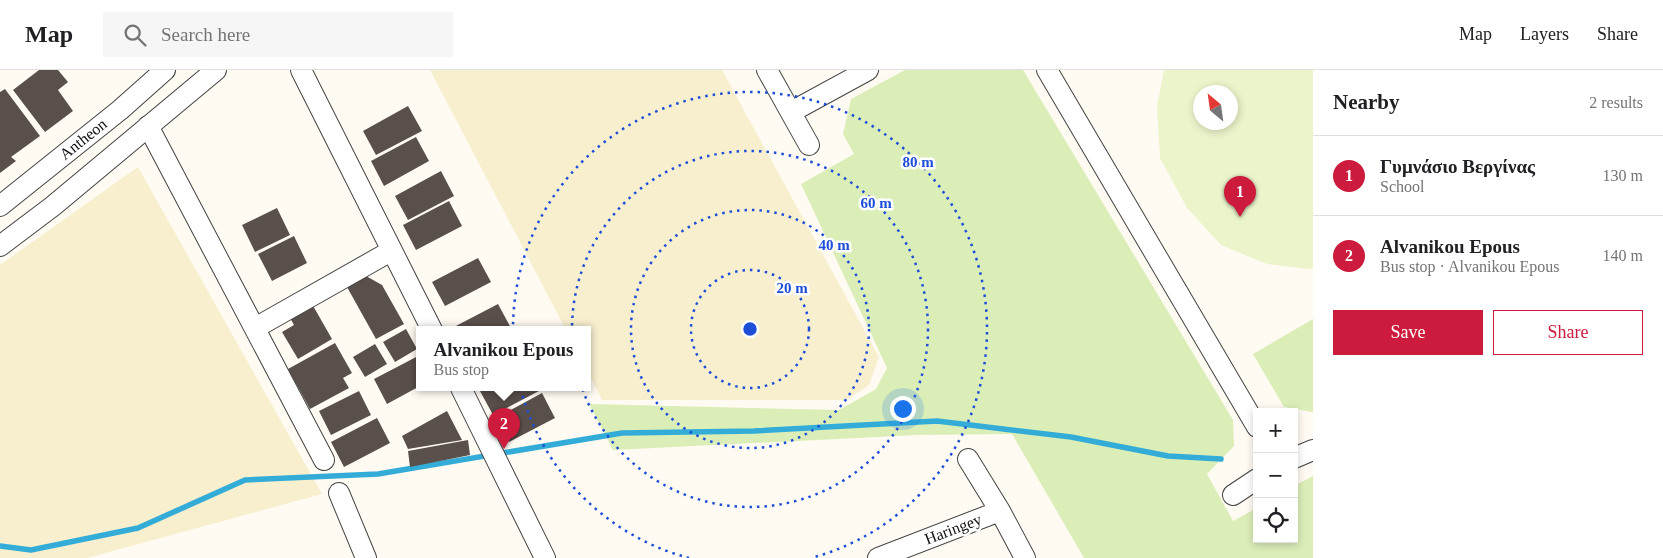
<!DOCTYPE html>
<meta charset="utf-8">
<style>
:root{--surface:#fff;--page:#f6f6f6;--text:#202124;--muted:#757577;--line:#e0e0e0;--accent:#cc1b3c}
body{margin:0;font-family:Georgia,serif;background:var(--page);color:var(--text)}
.controls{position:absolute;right:15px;bottom:15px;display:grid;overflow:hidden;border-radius:0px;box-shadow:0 2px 8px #0003}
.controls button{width:45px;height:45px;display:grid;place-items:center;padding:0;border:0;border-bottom:1px solid var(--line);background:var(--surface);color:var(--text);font:25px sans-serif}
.compass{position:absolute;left:1193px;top:15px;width:45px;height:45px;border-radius:50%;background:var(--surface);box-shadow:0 2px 8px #0003;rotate:331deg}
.you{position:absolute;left:902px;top:338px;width:18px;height:18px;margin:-12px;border:4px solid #fff;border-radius:50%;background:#1a73e8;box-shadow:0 0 0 8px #1a73e833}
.badge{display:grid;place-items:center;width:32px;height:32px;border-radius:50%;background:var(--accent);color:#fff;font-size:16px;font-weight:700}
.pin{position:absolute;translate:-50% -41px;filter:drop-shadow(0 1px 2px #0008)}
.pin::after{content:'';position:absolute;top:26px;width:18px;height:15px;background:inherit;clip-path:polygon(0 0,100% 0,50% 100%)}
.popup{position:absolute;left:416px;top:256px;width:175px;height:65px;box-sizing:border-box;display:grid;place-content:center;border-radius:0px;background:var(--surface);filter:drop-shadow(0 1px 4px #0005);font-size:16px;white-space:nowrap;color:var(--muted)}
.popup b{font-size:19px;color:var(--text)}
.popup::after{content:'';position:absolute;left:50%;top:100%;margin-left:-10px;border:10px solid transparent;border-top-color:var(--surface)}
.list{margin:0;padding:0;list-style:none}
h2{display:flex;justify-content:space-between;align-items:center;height:65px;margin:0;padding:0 20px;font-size:21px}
h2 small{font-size:16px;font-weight:400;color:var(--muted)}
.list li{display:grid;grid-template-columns:32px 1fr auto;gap:15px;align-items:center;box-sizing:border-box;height:80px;padding:0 20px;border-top:1px solid var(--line)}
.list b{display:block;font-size:19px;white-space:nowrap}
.list p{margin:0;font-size:16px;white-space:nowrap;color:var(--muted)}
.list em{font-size:16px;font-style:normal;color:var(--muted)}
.actions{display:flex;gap:10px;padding:15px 20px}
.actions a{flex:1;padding:11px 0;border:1px solid var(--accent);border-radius:0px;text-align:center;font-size:18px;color:var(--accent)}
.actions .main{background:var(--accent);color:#fff}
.icon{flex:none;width:28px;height:28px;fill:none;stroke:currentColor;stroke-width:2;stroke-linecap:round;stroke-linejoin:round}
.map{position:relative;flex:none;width:1313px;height:488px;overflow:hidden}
header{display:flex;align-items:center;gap:30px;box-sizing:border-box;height:70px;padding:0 25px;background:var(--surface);border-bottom:1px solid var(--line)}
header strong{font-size:24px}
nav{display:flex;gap:28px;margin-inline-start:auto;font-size:18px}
.search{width:350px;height:45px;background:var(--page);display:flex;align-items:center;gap:12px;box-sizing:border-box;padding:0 18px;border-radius:0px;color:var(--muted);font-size:19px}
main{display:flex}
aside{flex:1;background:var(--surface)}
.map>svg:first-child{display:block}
.farmland{fill:#f8efcf}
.green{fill:#dbeeb8}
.pitch{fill:#ebf4ca;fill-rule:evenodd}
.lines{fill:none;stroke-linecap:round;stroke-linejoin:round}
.stream{stroke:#33add8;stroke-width:5.5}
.building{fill:#594f4b}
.minor-casing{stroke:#434343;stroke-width:22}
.minor{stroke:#fff;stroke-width:20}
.ring{fill:none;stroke:#1d4ed8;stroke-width:2.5;stroke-dasharray:2.5 5}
.labels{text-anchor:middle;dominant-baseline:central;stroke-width:5;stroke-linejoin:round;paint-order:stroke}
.street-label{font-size:16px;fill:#101010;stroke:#fff}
.centre{fill:#1d4ed8;stroke:#fff;stroke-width:2.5}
.ring-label{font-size:15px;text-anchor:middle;font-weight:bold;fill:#1d4ed8;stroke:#fff;stroke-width:5;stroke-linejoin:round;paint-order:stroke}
</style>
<header>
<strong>Map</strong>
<div class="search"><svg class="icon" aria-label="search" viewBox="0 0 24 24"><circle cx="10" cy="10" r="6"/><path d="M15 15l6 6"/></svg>Search here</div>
<nav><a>Map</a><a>Layers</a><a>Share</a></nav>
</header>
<main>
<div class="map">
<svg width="1313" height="488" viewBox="0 0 1313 488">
<rect width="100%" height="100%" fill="#fffbf2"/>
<path class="farmland" d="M430,0H722L879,287L869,315L847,330H602L588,302V260H566Z
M138,97L322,424L87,488H0V195Z"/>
<path class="green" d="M905,0H1023L1233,350L1234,376L1207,404L1233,451L1257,438V469H1294V416L1313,406V488H1084L1012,364L917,365L613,380L589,334L839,340L876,319L887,298L801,114L854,84L843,64L851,29Z
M1313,249V341L1312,342L1284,337L1253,284Z"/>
<path class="pitch" d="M1164,0H1313V198L1309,199L1267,194L1221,175L1187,138L1160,88L1157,36ZM1200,22H1230V52H1200Z"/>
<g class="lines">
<path class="stream" d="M0,476L31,480L138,458L245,410L378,404L622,363L754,361L937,351L1071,367L1168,386L1221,389"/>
</g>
<path class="building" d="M39,0H58L68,12L58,20L73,41L45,62L13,20Z
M5,19L40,66L11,87L16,91L0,103V22Z
M408,36L422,61L376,85L363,61Z
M416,67L429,91L384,116L371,91Z
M441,101L454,126L408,150L395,126Z
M449,131L462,156L416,180L403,155Z
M277,138L290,165L255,182L242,155Z
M294,166L307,193L272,211L258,184Z
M478,188L491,212L445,236L432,212Z
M366,206L382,215L404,254L376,269L347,217Z
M312,234L332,269L298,289L282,262L294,255L290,248Z
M498,234L511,258L507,260H453L452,258Z
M406,259L417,279L395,292L383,272Z
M335,273L352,303L343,308L349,318L310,339L288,299Z
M375,274L387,294L365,307L353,287Z
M420,285V316L387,334L374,309Z
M486,318H537L539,321L493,345L480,321Z
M359,321L371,345L331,365L319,341Z
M542,323L555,348L509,372L496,348Z
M447,341L462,370L408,379L402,366Z
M377,348L390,373L344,397L331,372Z
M468,370L470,385L410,397L408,381Z"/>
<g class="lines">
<defs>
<path id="minor" d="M301,0L432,260
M767,0L809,75
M1047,0L1257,357
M791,42L868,0
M148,56L324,390
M0,136L120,40L165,0
M0,176L53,136L216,0
M255,258L391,181
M461,318L545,488
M1294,388L1313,380
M968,389L1000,441L1025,488
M339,423L366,488
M1233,425L1257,409
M878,488L1000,441"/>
</defs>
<use href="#minor" class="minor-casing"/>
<use href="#minor" class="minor"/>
</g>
<g class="ring">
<circle cx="750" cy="259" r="59"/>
<circle cx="750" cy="259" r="119"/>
<circle cx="750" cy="259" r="178"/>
<path d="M689 488A237 237 0 1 1 811 488"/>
</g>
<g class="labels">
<g class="street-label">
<text transform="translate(83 69) rotate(-39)">Antheon</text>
<text transform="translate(953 459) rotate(-21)">Haringey</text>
</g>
</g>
<circle cx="750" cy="259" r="8" class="centre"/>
<g class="ring-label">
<text x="918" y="97">80 m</text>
<text x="876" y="138">60 m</text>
<text x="834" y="180">40 m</text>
<text x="792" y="223">20 m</text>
</g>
</svg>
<div class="controls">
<button>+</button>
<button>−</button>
<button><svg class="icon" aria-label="locate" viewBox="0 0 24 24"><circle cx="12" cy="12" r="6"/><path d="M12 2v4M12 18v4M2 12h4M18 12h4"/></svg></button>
</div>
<svg class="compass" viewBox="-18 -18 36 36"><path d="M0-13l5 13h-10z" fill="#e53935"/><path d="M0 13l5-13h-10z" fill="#757577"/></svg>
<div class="you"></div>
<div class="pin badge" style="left:1240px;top:147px">1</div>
<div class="pin badge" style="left:504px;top:379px">2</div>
<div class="popup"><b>Alvanikou Epous</b>Bus stop</div>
</div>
<aside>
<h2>Nearby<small>2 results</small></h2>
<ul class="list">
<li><span class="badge">1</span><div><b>Γυμνάσιο Βεργίνας</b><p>School</p></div><em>130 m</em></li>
<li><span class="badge">2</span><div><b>Alvanikou Epous</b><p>Bus stop · Alvanikou Epous</p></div><em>140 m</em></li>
</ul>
<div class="actions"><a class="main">Save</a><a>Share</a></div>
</aside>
</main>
